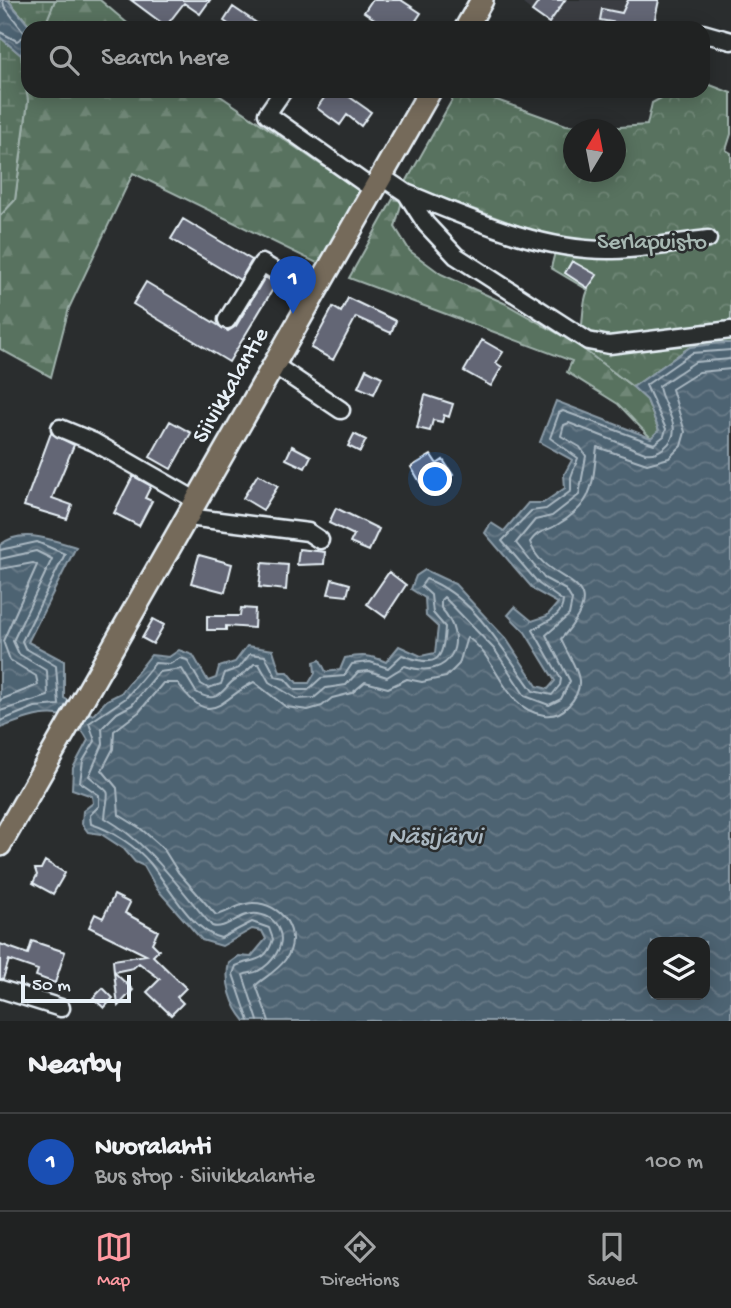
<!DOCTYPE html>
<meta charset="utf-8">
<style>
:root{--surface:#202222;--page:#2d2f2f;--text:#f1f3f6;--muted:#a2a4a5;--line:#3d3f40;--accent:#ff9aa2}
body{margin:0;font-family:"Gochi Hand",sans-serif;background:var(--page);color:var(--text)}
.controls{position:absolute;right:21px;bottom:21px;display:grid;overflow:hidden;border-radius:14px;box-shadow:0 4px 18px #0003}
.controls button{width:63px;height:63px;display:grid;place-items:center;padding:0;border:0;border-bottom:2px solid var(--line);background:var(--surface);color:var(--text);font:35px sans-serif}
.compass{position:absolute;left:563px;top:119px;width:63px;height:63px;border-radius:50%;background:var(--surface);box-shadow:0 4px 18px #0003;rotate:10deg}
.scale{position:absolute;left:21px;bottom:18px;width:110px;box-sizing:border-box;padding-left:7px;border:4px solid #e8f1f8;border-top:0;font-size:19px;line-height:24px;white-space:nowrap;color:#e8f1f8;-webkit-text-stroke:5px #2a2d2e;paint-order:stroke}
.you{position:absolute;left:436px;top:480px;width:24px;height:24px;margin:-18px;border:5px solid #fff;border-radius:50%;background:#1a73e8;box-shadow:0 0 0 10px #1a73e833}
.badge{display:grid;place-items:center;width:46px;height:46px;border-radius:50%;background:var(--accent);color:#fff;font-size:23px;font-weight:700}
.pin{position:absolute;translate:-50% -58px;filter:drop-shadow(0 2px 4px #0008)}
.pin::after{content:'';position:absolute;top:37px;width:24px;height:21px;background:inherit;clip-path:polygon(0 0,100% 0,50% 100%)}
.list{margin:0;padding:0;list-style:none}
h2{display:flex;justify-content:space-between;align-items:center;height:91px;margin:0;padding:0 28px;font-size:30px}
h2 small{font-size:23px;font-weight:400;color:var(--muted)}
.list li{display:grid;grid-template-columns:46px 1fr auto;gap:21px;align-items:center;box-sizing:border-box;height:98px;padding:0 28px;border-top:2px solid var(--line)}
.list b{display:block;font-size:26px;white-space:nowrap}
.list p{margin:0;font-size:23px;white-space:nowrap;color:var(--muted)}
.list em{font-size:23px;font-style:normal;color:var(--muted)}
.icon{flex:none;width:38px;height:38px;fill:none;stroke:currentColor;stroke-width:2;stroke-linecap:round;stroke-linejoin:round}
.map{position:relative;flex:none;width:731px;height:1021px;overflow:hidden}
.search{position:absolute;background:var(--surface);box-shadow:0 4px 18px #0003;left:21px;right:21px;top:21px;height:77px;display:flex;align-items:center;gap:18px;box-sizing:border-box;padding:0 24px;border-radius:21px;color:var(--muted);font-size:26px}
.sheet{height:189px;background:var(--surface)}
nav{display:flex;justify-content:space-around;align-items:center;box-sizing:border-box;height:98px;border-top:2px solid var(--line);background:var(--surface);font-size:19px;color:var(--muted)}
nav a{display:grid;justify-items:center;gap:4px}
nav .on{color:var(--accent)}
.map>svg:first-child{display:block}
.built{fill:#3b3e43}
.forest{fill:url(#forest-firs);stroke:#a0b2ac;stroke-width:2}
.wetland{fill:url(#wetland-marsh);stroke:#a0b2ac;stroke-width:2}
.park{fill:url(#park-crowns);stroke:#a0b2ac;stroke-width:2;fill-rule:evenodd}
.water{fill:url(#water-waves);stroke:#8c9ca8;stroke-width:2;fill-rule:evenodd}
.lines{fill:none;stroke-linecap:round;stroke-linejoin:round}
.shore{stroke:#aab8c2;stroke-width:2}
.building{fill:#636675;stroke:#e8f1f8;stroke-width:2}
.minor-casing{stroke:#e8f1f8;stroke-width:21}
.major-casing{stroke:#e8f1f8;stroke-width:26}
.minor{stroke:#2a2d2e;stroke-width:16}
.major{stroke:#746a5a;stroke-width:21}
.labels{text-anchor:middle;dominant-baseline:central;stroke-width:5;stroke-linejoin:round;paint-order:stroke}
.park-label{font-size:24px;fill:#a7b8b3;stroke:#2a2d2e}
.street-label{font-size:24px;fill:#e8f1f8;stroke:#2a2d2e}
.water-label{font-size:26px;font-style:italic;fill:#aab8c2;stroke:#2a2d2e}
</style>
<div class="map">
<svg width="731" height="1021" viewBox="0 0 731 1021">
<defs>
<pattern id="forest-firs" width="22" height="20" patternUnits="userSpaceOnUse" patternTransform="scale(1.75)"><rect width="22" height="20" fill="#58725f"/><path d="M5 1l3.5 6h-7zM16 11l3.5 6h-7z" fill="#708777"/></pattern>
<pattern id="wetland-marsh" width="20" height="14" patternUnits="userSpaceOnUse" patternTransform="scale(1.75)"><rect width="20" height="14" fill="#58725f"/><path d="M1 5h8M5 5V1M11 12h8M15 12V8" fill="none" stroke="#708777"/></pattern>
<pattern id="park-crowns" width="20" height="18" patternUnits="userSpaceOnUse" patternTransform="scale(1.75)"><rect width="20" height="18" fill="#58725f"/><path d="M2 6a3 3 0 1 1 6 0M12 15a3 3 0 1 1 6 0" fill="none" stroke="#708777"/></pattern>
<pattern id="water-waves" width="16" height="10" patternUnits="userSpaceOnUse" patternTransform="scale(1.75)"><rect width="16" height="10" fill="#4e6372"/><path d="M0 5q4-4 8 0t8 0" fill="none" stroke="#687a87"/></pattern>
</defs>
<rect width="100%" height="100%" fill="#2a2d2e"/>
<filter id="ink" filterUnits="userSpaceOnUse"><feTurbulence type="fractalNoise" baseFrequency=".0143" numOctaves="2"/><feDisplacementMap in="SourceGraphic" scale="14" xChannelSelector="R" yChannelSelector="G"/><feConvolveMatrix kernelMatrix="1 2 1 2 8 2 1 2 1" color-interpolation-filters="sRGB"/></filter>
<g filter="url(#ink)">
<path class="built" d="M526,0H659L653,28H547L548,23L523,4Z"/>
<path class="forest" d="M55,0H100L133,28H32L47,20Z
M28,37V91H213L364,194L321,265L133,173L69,308L51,377L0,349V216L15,200L28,101L21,55Z
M393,199L402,201L395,227L410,251L441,274L504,303L578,345L633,387L647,400L659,431L651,438L618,404L567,372L572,361L349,278Z"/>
<path class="wetland" d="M8,0H55L47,20L32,28Z
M0,37L21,55L28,101L15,200L0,216Z"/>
<path class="park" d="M705,83L731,93V134L726,150L731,153V343L690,347L633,387L578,345C585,327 580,308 588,290L551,268L555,252L532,245L533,231L405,184L457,91H472L566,125L606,128L647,125L652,103L672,92L703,91ZM574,130H616V172H574Z"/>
<path class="water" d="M0,0H8L31,28H28L21,55L0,37Z
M721,343H731V1021H245C232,1006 224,982 229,963L239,956L251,957L266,939L262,931L252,929L222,946L202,940L157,889L144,866L135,862L124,849L101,834L88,832L82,824L83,811L93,803L92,796L72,789L73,768L88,740C67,700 33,716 0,728V545C21,527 53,540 76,547L28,642L64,661V698L93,715L107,700L121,693L151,655L169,657L179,650L193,655L208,681L216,678L219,667L235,662L247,646L273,650L280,672H288L297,683H309L315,673L314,662L320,660L326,672L340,670L345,658C362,655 371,655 386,662L399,646L421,656L435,653L438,627L426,616L425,598L411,589L416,576L425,570L455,584L507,640L537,686L548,689L555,681L525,632L508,615L515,607L532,621L547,616L558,603L534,590L485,533L491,523L504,531L528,503H543L565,488L564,475L572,460L540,442L556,401L651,438L659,430L647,400L633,387L690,347ZM652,942H705V995H652Z"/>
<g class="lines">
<path class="shore" d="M0,32L17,41L26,35L4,6L3,0
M0,550L37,542L65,554L22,641L25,648L56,666L59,705L35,707L0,721
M0,559L36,551L52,559L13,641L19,654L47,671L48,696L0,711
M0,569L33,563L37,565L3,641L10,660L36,676L38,685L0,700
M249,1021L233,974L236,966C253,958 266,964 273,939L269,928L252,922L221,938C192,932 168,885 150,863C137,847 111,830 91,824L90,815L99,806V795L80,782L83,761L95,741L89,723L126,698L155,663L170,664L180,658L187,660L201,684L208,688L221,684L225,673L239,668L250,654L265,656L276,677L285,679L295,690H308L321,678L344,676L352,664L370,662L388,668L402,655C437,668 443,662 445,627L433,613L431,595L421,586L426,579C475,597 503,651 533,691L552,695L560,685L561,679L533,630C544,621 562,619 563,601L539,584L502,541L531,511L546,509L571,491V477L578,458L550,438L559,413L563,411L654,444L664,436L666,429L646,385L692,353L731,350
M258,1021L243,975C248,972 253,974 258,971C272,964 286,945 279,930C275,920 269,916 258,914C241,911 226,931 212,926C178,887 150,844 105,818C108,784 114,798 89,776L103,744L102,728L117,713L132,705L159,672L182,669L196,692C220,707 223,686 236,679C244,674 248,671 254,664H259L269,682L297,699L314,698L326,688L346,685L358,672L369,671L387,677L405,666C452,682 470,639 441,608V600L444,597L495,650L525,696L549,705L561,699L570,681L546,635L569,615L572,600L566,590L544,578L516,543L535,520L552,516L579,495L586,456L580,447L561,436L564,425L569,423L645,453C654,454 659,452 665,447C687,428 661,407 659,386L695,362L731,359
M269,1021L256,985C265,977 277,971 285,960C304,934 282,902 252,903C239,903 228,913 216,915L178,872L163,848L140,828L119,815L117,788L102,770L113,749L114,731L139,712L163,683H178C211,731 221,698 254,682L286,707L308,710L322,706L332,698L352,693L365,682L388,688L407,679L422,682L446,677L459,664L467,637C498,657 503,710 544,715C553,716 562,713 568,706C592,681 571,664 561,639C619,573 545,589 530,542C541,528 544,533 557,525C595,503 592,485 597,447L647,464L669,458L681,446L685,432L672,389L699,372L731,369"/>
</g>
<path class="building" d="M131,0H210L200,14L184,3L166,26Z
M372,0H401L421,13L411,28H388L364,12Z
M540,0H565L549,23L532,11Z
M628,0H659L653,28H623V24L600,20L602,9L622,13Z
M233,7L264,28H234L224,21Z
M329,91H341L371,112L361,126L347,115L340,125L317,108Z
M183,219L252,260L240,280L171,239Z
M572,261L597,275L588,288L565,273Z
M265,277L276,284L229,362L133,304L146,282L228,331L236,326Z
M348,298L396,321L391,333L356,317L333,360L311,348L333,307L341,312Z
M482,340L503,352L496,363L502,367L491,386L464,371Z
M366,369L382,377L374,394L358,387Z
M425,395L453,404L449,417L444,415L442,422L433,420L430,431L417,428Z
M170,421L191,433L171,469L150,457Z
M51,433L74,445L52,498L72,505L67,519L24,506Z
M354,434L366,440L360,452L348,446Z
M292,446L311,456L305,468L286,459Z
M431,455L437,464L443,460L453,475L426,492L411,467Z
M258,474L278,486L263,510L243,498Z
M133,476L151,486L145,498L152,501L139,526L114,513Z
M336,508L379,529L369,551L350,543L354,535L329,523Z
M299,549L325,552L324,564L297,565Z
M199,555L232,564L225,592L191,583Z
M262,563L288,565L286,590L259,587Z
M389,572L406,585L385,617L367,604Z
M332,579L350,584L347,596L328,594Z
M241,608L255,609L254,628L226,626V630H207V616H240Z
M153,619L164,625L153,644L142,638Z
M45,861L65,873L53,894L33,883L37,875L35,869H41Z
M114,895L130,903L125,913L158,931L152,943L159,950L153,956L186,988L177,997L183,1003L171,1015L147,992L160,979L139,963L133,968L114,972L113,960L146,955L89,927L95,914L103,918Z
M32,941L65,952L55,983L36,976L38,970L9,960L3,979H0V944L28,954Z
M114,972L133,990L118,1006Z
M103,988L113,998L104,1008L93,998Z"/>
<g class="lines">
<defs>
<path id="minor" d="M703,33L731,41
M283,91L267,114L374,190
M382,177L406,193L426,224L456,256L588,341L609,345L731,330
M406,193C469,218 538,250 607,250C641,250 675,243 708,239
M227,320L262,263L315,295
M274,365L341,410
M60,428L94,442L197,501
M188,517L308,532L320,540
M0,989L61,1008"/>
<path id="major" d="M466,28L482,0
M0,845L430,91"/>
</defs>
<use href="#minor" class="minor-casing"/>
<use href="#major" class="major-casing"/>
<use href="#minor" class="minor"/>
<use href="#major" class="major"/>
</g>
</g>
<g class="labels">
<g class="park-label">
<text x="652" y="243">Serlapuisto</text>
</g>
<g class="street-label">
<text transform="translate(232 386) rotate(-60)">Siivikkalantie</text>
</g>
<g class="water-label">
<text x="435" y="838">Näsijärvi</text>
</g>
</g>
</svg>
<div class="controls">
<button><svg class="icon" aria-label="layers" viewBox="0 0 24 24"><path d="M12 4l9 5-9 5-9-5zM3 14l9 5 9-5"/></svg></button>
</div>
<svg class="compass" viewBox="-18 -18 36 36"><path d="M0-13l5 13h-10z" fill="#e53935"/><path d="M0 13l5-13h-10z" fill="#a2a4a5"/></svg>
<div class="scale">50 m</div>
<div class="you"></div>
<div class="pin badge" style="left:293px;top:314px;background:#1a4fb4">1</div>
<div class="search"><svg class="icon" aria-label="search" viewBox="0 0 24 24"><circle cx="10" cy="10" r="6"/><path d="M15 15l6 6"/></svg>Search here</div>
</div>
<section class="sheet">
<h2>Nearby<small></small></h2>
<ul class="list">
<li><span class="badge" style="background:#1a4fb4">1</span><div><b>Nuoralahti</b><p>Bus stop · Siivikkalantie</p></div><em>100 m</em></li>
</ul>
</section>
<nav>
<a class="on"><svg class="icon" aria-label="map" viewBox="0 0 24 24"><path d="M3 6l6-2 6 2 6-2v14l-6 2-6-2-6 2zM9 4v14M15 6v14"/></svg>Map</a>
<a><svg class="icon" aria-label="directions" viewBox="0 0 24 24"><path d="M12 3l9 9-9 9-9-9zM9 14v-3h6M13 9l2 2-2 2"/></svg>Directions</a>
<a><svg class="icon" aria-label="saved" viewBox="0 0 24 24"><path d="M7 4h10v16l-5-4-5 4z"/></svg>Saved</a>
</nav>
